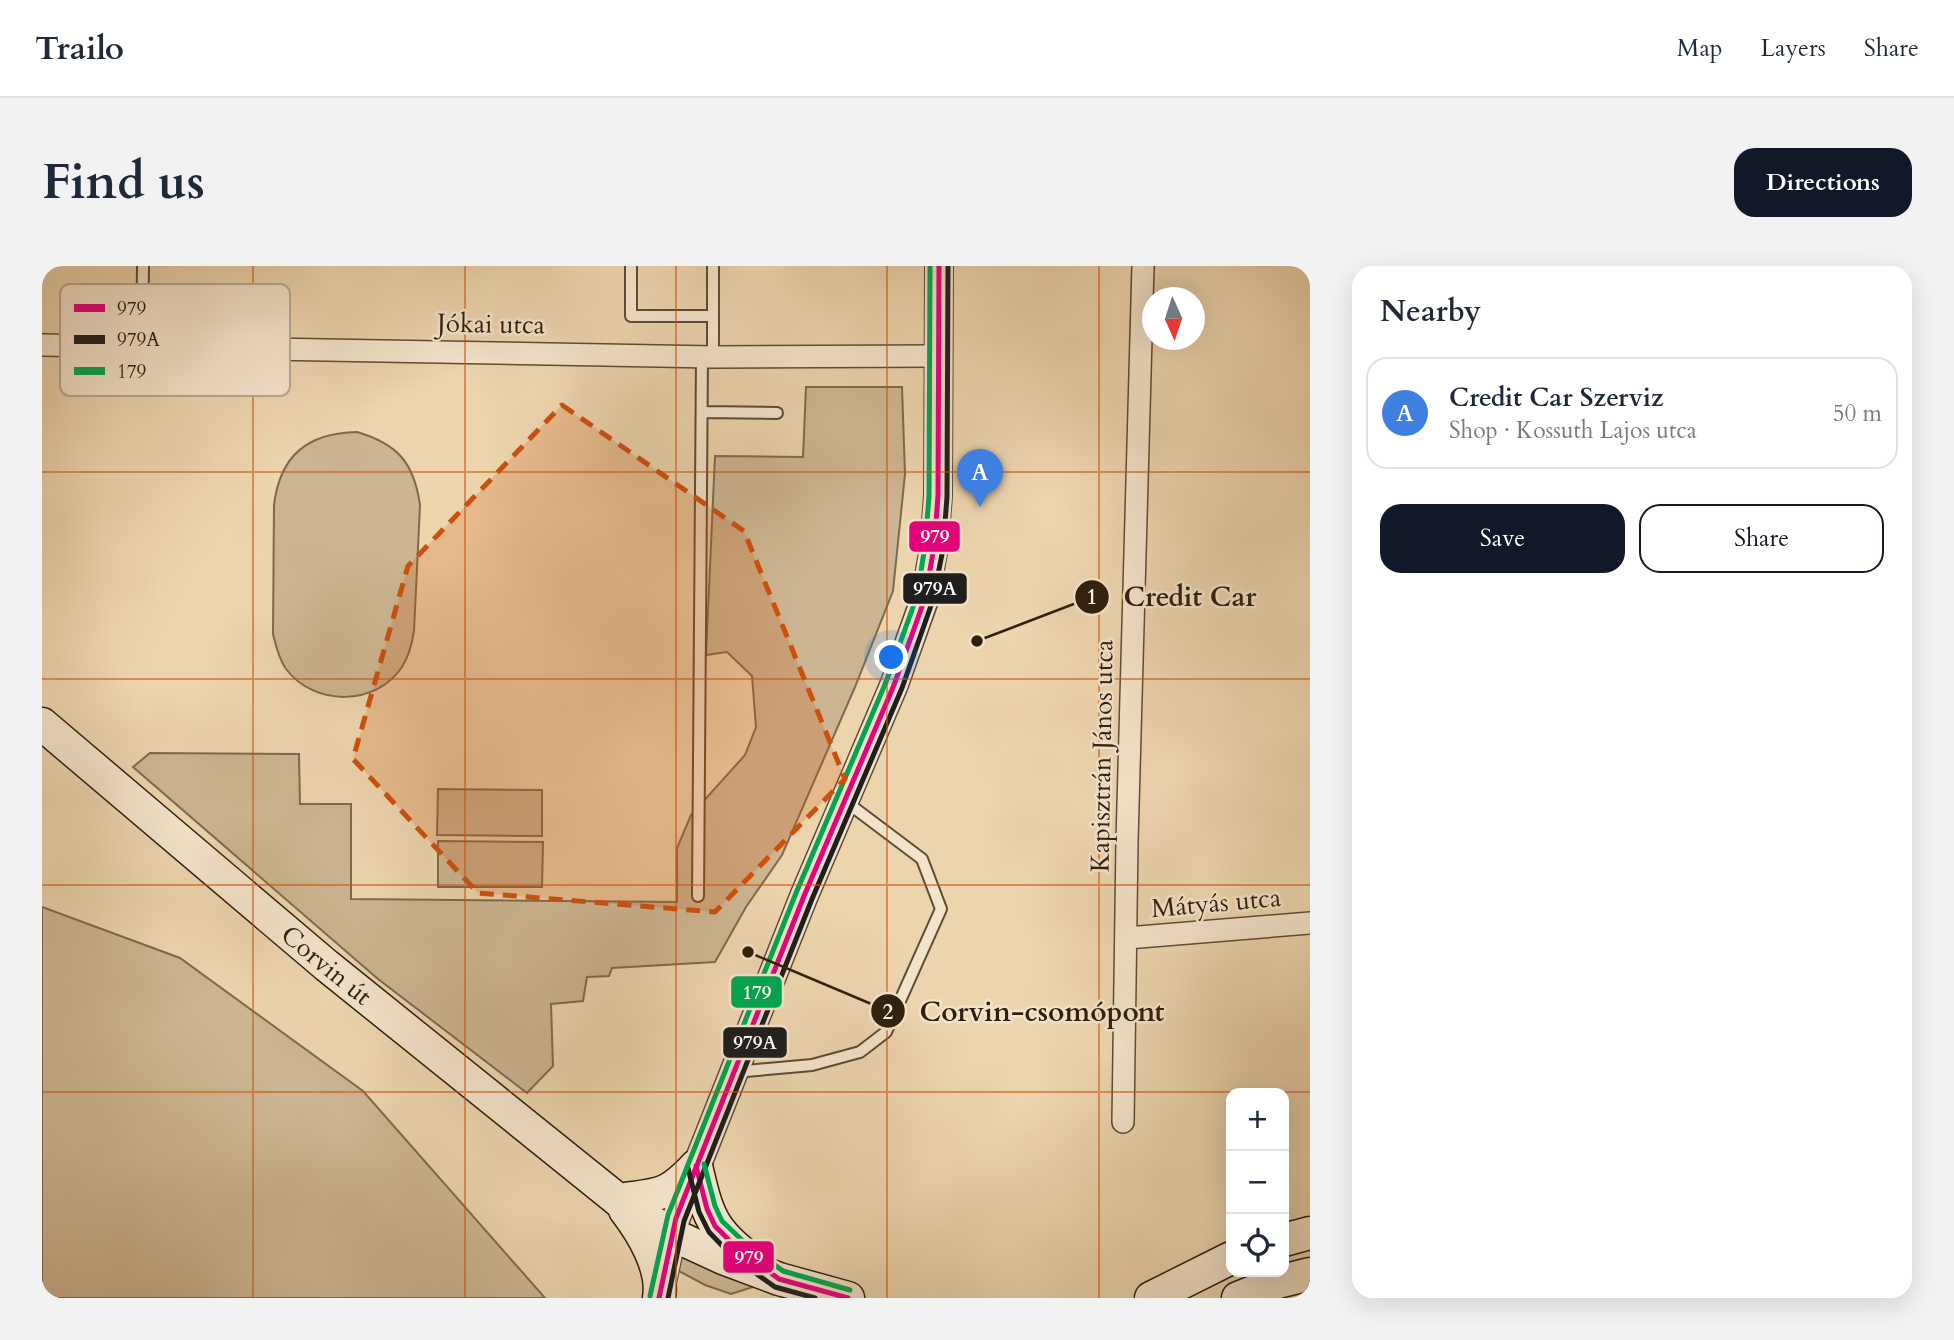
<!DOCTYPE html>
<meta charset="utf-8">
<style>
:root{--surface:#fff;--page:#f2f2f3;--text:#1f2937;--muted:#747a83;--line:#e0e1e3;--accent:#111827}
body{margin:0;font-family:Cardo,serif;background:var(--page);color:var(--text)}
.controls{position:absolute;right:21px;bottom:21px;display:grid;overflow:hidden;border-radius:14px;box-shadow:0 7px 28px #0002}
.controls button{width:63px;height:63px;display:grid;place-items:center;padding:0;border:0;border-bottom:2px solid var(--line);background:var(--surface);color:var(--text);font:35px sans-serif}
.compass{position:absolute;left:1100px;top:21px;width:63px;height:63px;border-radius:50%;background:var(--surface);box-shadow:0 7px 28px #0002;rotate:177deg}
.you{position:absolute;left:850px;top:392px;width:24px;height:24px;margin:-18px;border:5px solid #fff;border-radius:50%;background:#1a73e8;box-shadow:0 0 0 10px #1a73e833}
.badge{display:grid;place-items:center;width:46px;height:46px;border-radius:50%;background:var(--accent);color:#fff;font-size:23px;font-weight:700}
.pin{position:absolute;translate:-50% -58px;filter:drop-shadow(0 2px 4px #0008)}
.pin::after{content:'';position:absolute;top:37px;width:24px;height:21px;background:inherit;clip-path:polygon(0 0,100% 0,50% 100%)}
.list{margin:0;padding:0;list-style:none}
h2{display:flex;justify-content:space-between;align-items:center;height:91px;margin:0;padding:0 28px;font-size:30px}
h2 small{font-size:23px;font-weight:400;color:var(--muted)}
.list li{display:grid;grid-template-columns:46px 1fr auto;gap:21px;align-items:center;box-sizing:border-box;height:112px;margin:0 14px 14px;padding:0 14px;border:2px solid var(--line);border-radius:21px}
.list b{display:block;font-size:26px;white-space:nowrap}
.list p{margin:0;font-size:23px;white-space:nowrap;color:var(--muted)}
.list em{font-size:23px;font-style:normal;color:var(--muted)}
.actions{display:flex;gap:14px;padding:21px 28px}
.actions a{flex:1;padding:16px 0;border:2px solid var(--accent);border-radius:21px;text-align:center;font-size:24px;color:var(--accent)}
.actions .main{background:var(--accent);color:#fff}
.icon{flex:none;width:38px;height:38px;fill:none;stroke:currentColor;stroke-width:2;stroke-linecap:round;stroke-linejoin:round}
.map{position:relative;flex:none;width:1268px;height:1032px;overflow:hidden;border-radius:21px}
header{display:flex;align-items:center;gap:42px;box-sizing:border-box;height:98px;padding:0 35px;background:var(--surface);border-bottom:2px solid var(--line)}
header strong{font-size:33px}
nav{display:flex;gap:38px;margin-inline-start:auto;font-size:24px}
.intro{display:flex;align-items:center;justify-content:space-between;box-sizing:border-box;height:168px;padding:0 42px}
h1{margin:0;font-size:49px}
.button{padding:18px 32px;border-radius:21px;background:var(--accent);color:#fff;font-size:24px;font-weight:700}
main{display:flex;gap:42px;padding:0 42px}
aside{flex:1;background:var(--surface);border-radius:21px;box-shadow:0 7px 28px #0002}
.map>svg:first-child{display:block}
.green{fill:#ccb591;stroke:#7e6a4e;stroke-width:2}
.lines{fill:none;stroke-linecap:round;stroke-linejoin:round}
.service-casing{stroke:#5e4c34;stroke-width:14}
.minor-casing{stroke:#5e4c34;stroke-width:24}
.tertiary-casing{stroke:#5e4c34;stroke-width:30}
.secondary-casing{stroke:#2f1f0b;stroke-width:35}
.service{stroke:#f3e3ca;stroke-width:10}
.minor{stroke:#f3e3ca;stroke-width:21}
.tertiary{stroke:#f3e3ca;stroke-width:26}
.secondary{stroke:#f3e3ca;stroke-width:32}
.bus-1-casing{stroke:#f3e3ca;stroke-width:10}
.bus-2-casing{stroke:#f3e3ca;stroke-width:10}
.bus-3-casing{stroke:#f3e3ca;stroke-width:10}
.bus-1{stroke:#e5007d;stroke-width:5}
.bus-2{stroke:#1e1e1e;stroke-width:5}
.bus-3{stroke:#00a651;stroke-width:5}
.marked{fill:#cc500c;fill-opacity:0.2;stroke:#cc500c;stroke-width:5;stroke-dasharray:14 9;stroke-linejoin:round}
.grid{fill:none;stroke:#cc500c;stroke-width:2;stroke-opacity:0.55}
.labels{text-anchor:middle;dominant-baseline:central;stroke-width:5;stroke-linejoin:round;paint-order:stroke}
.street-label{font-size:26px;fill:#2f1f0b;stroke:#f3e3ca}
.key{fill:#f3e3ca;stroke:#b8a891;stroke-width:2}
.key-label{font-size:19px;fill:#2f1f0b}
.leader{fill:none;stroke:#2f1f0b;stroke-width:2.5}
.callout-dot{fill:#2f1f0b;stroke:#f3e3ca;stroke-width:2.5}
.mark-label{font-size:21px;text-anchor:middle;font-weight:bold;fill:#fff}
.callout-label{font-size:28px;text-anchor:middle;font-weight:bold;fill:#2f1f0b;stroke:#f3e3ca;stroke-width:5;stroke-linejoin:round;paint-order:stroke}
.line-badge{stroke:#f3e3ca;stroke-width:2.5}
.badge-label{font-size:19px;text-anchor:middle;font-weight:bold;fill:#fff}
</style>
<header>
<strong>Trailo</strong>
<nav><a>Map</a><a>Layers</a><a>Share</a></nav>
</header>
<div class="intro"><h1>Find us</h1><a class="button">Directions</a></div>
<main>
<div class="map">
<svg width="1268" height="1032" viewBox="0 0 1268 1032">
<rect width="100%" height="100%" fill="#ecd4ad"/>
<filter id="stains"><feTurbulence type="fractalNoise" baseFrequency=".00286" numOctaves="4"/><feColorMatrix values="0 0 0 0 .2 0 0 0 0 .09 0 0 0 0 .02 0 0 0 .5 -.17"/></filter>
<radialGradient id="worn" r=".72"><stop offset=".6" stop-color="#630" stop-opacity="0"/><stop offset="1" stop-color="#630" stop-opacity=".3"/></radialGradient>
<path class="green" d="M764,121H860L863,208L851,325L813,421L740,589L704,641L673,696L570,702L567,710L545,711L541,735L509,738L511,800L485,827L336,713L91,501L108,487L257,488L258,538H309V633L635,636V582L649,549L703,489L714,461L710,410L685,386L664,389L673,190L761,191Z
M315,166C356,178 372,197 378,239L372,365C370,378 367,390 360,401C334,440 273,441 244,403C237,393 234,381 231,368L232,239C238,189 266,167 315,166Z
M396,523L500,524V570L395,569Z
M396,575L501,576L500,621H396Z
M0,641L138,692L321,825L503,1032H0Z
M640,979L714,1020L689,1028L663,1019L635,1004Z"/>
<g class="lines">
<defs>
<path id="service" d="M589,0V50H671
M671,0V91
M100,80L101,0
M660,146L735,147
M656,630L660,90
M693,806L770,799L818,786L844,766L899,643L880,593L803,535"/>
<path id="minor" d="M0,79L671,91L896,90
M1085,672L1268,657
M1081,856L1085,575L1101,0"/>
<path id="tertiary" d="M619,1021L634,952L762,630L852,419L883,332L892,281L896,230L897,0"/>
<g id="secondary">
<path id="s1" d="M0,458L284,699L576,934L629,968L681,992L737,1013L806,1032"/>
<path d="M654,900C665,947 669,965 710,994"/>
<path d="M576,934C617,928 624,932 654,900"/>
<path d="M583,944C600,966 622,1002 617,1032"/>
<path d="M1242,974L1268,967"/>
<path d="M1109,1032L1189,992"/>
<path d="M1196,1032L1236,1016L1268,1008"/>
</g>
</defs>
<use href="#service" class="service-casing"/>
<use href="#minor" class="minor-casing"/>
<use href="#tertiary" class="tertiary-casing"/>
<use href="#secondary" class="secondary-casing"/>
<use href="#service" class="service"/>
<use href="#minor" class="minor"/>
<use href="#tertiary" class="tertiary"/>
<use href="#secondary" class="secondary"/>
<defs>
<path id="bus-1" d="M654,900L665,943L673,960L697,984L737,1013L806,1032
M617,1032L634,952L762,630L852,419L883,332L892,281L896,230L897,0"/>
<path id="bus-2" d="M646,902L657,946L667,966L691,991L733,1021L773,1032
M626,1032L642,955L770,633L860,422L891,334L901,283L905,231L906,0"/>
<path id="bus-3" d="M662,898L673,940L680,955L703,977L741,1005L808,1024
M608,1030L626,949L754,627L844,416L875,330L883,280L887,230L888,0"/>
</defs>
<use href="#bus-1" class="bus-1-casing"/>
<use href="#bus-2" class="bus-2-casing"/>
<use href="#bus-3" class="bus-3-casing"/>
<use href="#bus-1" class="bus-1"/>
<use href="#bus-2" class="bus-2"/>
<use href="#bus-3" class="bus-3"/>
</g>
<path class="marked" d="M520,139L702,265L803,513L673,646L436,627L311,493L366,300Z"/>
<path class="grid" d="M211,0V1032M423,0V1032M634,0V1032M845,0V1032M1057,0V1032M0,206H1268M0,413H1268M0,619H1268M0,826H1268"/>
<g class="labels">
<g class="street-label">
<text transform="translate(449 58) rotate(1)">Jókai utca</text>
<text transform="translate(1060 490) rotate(-89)">Kapisztrán János utca</text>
<text transform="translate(1174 637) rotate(-5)">Mátyás utca</text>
<text stroke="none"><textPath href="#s1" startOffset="373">Corvin út</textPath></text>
</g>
</g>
<rect x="18" y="18" width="230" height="112" rx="10" class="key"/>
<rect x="32" y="38" width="31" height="8" fill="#e5007d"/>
<rect x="32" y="69" width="31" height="9" fill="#1e1e1e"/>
<rect x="32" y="101" width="31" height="8" fill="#00a651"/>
<g class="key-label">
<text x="75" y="49">979</text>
<text x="75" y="80">979A</text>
<text x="75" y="112">179</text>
</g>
<path class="leader" d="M935 375L1050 331M706 686L846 745"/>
<g class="callout-dot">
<circle cx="935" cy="375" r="7"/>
<circle cx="706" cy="686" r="7"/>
<circle cx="1050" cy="331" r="18"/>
<circle cx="846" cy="745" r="18"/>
</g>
<g class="mark-label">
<text x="1050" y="338">1</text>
<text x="846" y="753">2</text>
</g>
<g class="callout-label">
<text x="1148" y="340">Credit Car</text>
<text x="1000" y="755">Corvin-csomópont</text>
</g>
<g class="line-badge">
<rect x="866" y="254" width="53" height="33" rx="7" fill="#e5007d"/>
<rect x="860" y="306" width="66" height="33" rx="7" fill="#1e1e1e"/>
<rect x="688" y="709" width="53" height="34" rx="7" fill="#00a651"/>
<rect x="680" y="760" width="66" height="33" rx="7" fill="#1e1e1e"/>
<rect x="680" y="974" width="53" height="34" rx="7" fill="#e5007d"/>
</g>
<g class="badge-label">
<text x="893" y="277">979</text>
<text x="893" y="329">979A</text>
<text x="715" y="733">179</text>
<text x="713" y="783">979A</text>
<text x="707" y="998">979</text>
</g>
<rect width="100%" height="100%" filter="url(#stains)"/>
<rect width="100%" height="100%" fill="url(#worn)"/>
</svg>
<div class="controls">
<button>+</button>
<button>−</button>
<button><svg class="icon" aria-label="locate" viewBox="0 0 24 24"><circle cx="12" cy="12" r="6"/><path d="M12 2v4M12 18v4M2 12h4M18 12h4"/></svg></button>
</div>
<svg class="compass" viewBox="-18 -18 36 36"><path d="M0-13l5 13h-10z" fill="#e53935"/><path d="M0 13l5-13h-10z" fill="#747a83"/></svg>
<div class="you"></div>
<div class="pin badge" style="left:938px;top:241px;background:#3f7fe0">A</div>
</div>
<aside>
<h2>Nearby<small></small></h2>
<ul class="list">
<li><span class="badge" style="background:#3f7fe0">A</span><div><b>Credit Car Szerviz</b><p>Shop · Kossuth Lajos utca</p></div><em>50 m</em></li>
</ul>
<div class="actions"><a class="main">Save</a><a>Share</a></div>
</aside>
</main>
